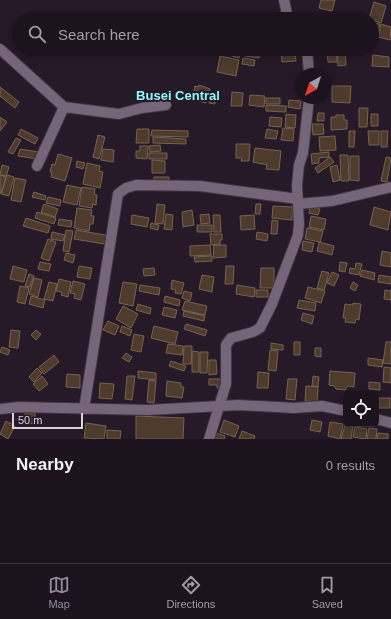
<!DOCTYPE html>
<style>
:root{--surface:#1c131e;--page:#251c27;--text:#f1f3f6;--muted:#a09ea4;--line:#3a323c;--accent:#8c9099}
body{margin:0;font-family:Arial,sans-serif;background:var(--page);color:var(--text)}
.controls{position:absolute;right:12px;bottom:12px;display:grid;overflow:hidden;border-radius:6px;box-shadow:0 2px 10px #0003}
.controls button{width:36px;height:36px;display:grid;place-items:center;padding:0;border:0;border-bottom:1px solid var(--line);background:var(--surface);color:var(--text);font:20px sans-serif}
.compass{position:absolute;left:295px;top:68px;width:36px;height:36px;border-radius:50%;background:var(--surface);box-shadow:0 2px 10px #0003;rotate:219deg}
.scale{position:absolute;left:12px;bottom:10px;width:71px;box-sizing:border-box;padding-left:4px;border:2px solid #dbd1dc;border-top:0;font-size:11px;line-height:14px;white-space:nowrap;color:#dbd1dc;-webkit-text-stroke:3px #261928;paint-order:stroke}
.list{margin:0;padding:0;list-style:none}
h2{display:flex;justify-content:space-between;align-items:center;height:52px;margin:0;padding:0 16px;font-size:17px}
h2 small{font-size:13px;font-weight:400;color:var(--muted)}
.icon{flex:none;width:22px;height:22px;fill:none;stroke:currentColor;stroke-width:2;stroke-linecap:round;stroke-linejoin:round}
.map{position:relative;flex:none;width:391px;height:439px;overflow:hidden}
.search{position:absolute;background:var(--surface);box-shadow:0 2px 10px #0003;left:12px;right:12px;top:12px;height:44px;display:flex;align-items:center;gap:10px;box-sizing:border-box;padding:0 14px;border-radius:22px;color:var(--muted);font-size:15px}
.sheet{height:124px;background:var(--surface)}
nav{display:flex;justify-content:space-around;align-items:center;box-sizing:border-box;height:56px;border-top:1px solid var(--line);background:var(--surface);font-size:11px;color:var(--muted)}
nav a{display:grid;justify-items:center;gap:2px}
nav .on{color:var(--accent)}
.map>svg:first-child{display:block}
.building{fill:#4e3b2c;stroke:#776352}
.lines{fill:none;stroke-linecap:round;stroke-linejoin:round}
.street-casing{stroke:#403542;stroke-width:12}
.street{stroke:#756578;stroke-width:10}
.labels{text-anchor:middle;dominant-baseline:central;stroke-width:4;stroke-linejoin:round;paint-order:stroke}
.quarter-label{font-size:13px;font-weight:bold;fill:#8df9fb;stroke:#261928}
</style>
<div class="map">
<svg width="391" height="439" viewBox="0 0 391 439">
<rect width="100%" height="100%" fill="#261928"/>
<path class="building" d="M321,0H335L332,11L319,8Z
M374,2L386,6L381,23L369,19Z
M169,13H177V19H169Z
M372,23L380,24L377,35L372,34Z
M381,24L391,27L390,40L378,37Z
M226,49H241L239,58L225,54Z
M246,49L260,51L259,58L245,56Z
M327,49H337V62H328Z
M337,49H345L346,65L338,66Z
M295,53L296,61L282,62L281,54Z
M373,55L389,57V67L372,66Z
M220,56L239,60L236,76L217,72Z
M243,58L255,60L254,66L242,64Z
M199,85L210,89L206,103L195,100L196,95H193L195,86L198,87Z
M332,86H351L350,103L332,102Z
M0,87L19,102L15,108L0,96Z
M232,92L243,93L242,106H231Z
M210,93L216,94L215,104L209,103Z
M250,95L265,96L264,107L249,105Z
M266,98H280V104H266Z
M289,100L301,101L300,109L288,107Z
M266,105L286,106V112L266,111Z
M359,108H368L367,127H359Z
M318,113H324V121H317Z
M286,114L296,115L295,128L285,127Z
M371,114H378V126H371Z
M336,115H344V120H347V129L331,130V117H336Z
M0,117L7,122L0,131Z
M270,117L282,118L281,127L269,126Z
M312,124H323L324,134L313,135Z
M283,128L294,129L293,141L281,140Z
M21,129L38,138L35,144L18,135Z
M137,129H149V143H136Z
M267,129L278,131L276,139L265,138Z
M152,130L188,131V137L151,136Z
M349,131H355L354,147H349Z
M368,131H379V145H369Z
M381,131H388L387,147H381Z
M98,135L105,137L99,159L93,157Z
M335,136L336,150L320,151L319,137Z
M153,137L186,139V144L153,143Z
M16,138L21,140L13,154L8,152Z
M236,144H250L249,161H241L242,158H236Z
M160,145L161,151L150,152L149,146Z
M140,146H148L147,159L136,158V151H140Z
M255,148L281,151L279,170L266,169L267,165L253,162Z
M20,149L39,152L38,159L18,156Z
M103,149L114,150L113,162L101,160Z
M329,152V157L319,158V163L312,164L311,154Z
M149,153H167V159H149Z
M58,154L72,158L65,181L51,177L52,172H50L52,164L55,165Z
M340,155H348L349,181H341Z
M350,156H359V181L350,180Z
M330,157L334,162L318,173L315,168Z
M386,157L391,158L387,182L381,181Z
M152,160L165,161V173H152Z
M77,161L85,163L83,169L76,167Z
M87,163L100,166L99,171L103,172L100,188L83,184Z
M2,165L9,167L6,176L0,175Z
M337,165L340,180L333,182L330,167Z
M0,175L6,177L1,193H0Z
M7,175L14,177L9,196L1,194Z
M154,177H169V183H154Z
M15,178L26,180L21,202L11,200Z
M67,185L81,188L77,205L63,202Z
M82,187L95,189L94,194L97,195L96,205L93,204L92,208L79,206Z
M34,192L46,196L45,200L32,197Z
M48,197L61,200L60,206L46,203Z
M44,204L58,209L55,217L41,212Z
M157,204L165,205L163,224L155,223Z
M256,204H261L260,214H255Z
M273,206L293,207L292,220L272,218Z
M310,207L320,209L318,215L309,213Z
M374,207L391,212L388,230L370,225Z
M77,208L92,210L91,216H94L93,224H90L89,231L74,228Z
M192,210L194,225L183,227L182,212Z
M37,212L56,218L54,224L35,218Z
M166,214L173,215L172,230L164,229Z
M209,214L210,223L201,224L200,215Z
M132,215L149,218L147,227L131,224Z
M213,215H220L221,232H214Z
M254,215L255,229L241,230L240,216Z
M311,216L326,219L324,230L309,227Z
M26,218L50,226L48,233L23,226Z
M59,219L72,221L71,227L58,225Z
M272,220L278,221L277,234H271Z
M151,223L159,225L158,230L150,228Z
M197,225H212V232H197Z
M307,228L323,231L320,242L305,239Z
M66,230L73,231L69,252L63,251Z
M76,230L111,236L110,245L74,239Z
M52,232L65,235L63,241L51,239Z
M257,232L268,234L267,241L256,239Z
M210,234H222V240H220V244L211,245Z
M48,239L56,242L49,261L41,258Z
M303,241L314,243L312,252L302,250Z
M319,242L334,246L332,255L317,251Z
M210,245L211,255L190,256V246Z
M214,245H226V257L213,258Z
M382,251L391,253V267L380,265Z
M66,253L75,255L73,263L64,260Z
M212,256V261L195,262L194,257Z
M40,262L51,264L49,271L38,269Z
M340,262L347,263L345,272L339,271Z
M356,263L362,264L359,275L349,273L350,268L355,269Z
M13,266L27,270L24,282L10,279Z
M79,266L92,268L90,279L77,277Z
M226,266H234L233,284H225Z
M154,268L155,275L144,276L143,269Z
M261,268H274V288H260Z
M362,270L375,273L374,280L360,276Z
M322,271L329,273L324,290L317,288Z
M332,272L339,275L334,286L327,283Z
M29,274L34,276L30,287L25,286Z
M202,275L214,277L212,292L199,289Z
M379,275L391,277V284L378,282Z
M34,278L42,280L38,297L29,294Z
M59,279L71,282L68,297L61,295L62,292L56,291Z
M172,280L184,283L181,294L175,293L176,290L171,289Z
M73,281L85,284L81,300L74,298L75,294L70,293Z
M49,282L57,284L53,301L44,299Z
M123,282L137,284L133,306L119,303Z
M353,282L358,285L355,291L350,288Z
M140,285L160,288L159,295L139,291Z
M237,285L255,288L254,297L236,294Z
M20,286L29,288L25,304L17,302Z
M308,287L325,291L321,303L305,298Z
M256,290H268V297H256Z
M385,290L391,291V300L384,299Z
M184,291L192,293L190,301L182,298Z
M31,296L45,300L43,308L29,304Z
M165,296L180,300L179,306L164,302Z
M299,300L316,303L315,311L297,308Z
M185,301L207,306L205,315L182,310Z
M353,303L361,304L359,320L356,319L355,323L345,322L346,318H343L345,304L353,305Z
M138,304L151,308L150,314L136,310Z
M123,306L138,314L131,328L116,319Z
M164,307L177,310L175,318L162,315Z
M184,311L205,316L204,321L183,316Z
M303,313L314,316L312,324L301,320Z
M108,321L119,326L115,335L103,330Z
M186,324L207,330L205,336L184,329Z
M122,326L132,330L130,336L120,332Z
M154,326L178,332L175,344L151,338Z
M11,330L20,331L18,348L9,347Z
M36,330L41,334L36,340L31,335Z
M134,334L144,336L141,352L131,350Z
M294,342H300V355H294Z
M386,342H391V364L383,363Z
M271,343L283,345V350L271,349Z
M168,344L183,346L182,355L166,353Z
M184,346H192L191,364H183Z
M2,347L10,350L8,355L0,352Z
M315,348H321V357L315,356Z
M270,350L278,351L276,371L268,370Z
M192,351L199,352V372H192Z
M200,352H208L207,373H200Z
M126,353L132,357L129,362L122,358Z
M54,355L59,362L44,374L39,367Z
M368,358L383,360L382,367L368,365Z
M209,360H216L217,374L209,375Z
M171,361L186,366L184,371L169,366Z
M384,367L391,368V383L383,382Z
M37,368L42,373L34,382L29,377Z
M138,371L156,373V380L138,378Z
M330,371L355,373L354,387L348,386L345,390L336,389L334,386L329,385Z
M258,372L269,373L268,388H257Z
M67,374L80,375V388L66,387Z
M42,376L48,384L39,391L33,384Z
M127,376H135L132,400L125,399Z
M313,376L319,377L318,387L312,386Z
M209,379H222V388H217V385H209Z
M288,379H297L295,400L286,399Z
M149,380L156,381L154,403L147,402Z
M167,381L181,383V387H184L182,398L166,396Z
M369,382L380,383V390L369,389Z
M100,383L114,384L112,399L99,398Z
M306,386L318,387L317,402L305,401Z
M379,398H390V408H379Z
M25,413H35V423L26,424Z
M136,416L184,418L183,439H136Z
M224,420L239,426L235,437L220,432Z
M312,420L322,422L320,432L310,430Z
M6,421L15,426L8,439L0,434Z
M330,422L343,424L340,439L328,436Z
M86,423L106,426L104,439L84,438Z
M345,425L353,426L351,439H341Z
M355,427L367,429L366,439L353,437Z
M369,428L377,429L376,439H367Z
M107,430L121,431L120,439H107Z
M242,431L255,436L254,439H239Z
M216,433L225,436L224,439H214Z
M378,433L388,434V439H377Z"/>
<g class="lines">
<defs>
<path id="street" d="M284,0L288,19
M0,49L64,107L37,166
M307,49L309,74
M64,107L119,114L142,108L166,105
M298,204L332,201L391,187
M0,409L19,407L148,410L238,405L294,408L322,406L346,411
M84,409L118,194L126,188L136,185L200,186L298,199
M376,419L391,423
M209,439L226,384V345L231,338L253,332L260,328L272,304L298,235L299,224L297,185L299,165L303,153L309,98"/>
</defs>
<use href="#street" class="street-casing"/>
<use href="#street" class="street"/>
</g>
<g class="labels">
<g class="quarter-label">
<text x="178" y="95">Busei Central</text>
</g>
</g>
</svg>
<div class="controls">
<button><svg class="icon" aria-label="locate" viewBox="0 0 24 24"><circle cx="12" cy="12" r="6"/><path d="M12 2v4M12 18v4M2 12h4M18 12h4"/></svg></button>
</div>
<svg class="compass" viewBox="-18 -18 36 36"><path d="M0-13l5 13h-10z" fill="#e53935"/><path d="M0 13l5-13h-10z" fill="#a09ea4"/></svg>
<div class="scale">50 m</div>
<div class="search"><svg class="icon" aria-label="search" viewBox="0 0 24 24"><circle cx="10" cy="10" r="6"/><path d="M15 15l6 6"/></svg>Search here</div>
</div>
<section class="sheet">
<h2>Nearby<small>0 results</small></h2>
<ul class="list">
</ul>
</section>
<nav>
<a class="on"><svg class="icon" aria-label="map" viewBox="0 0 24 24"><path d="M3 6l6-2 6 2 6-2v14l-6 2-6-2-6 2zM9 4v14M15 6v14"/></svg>Map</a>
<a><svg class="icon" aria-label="directions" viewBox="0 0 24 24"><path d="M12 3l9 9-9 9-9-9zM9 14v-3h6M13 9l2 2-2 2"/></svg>Directions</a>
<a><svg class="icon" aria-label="saved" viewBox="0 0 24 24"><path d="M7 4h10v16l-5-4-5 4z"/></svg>Saved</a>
</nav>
